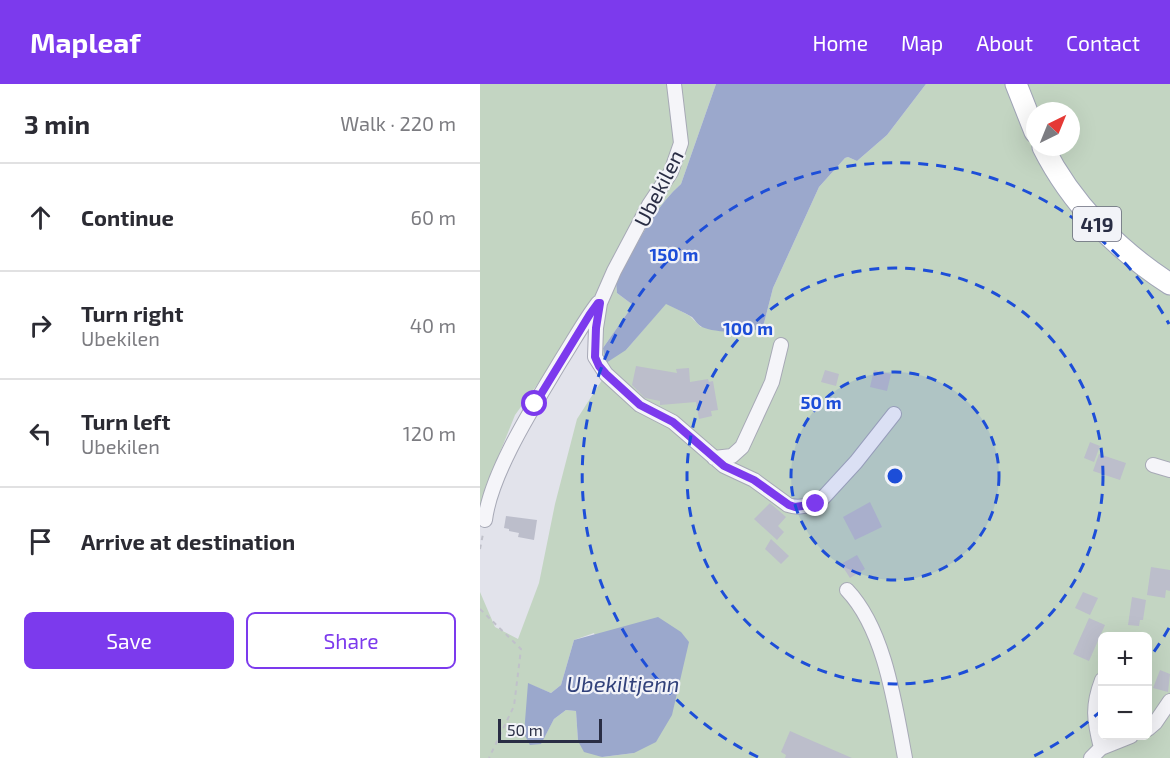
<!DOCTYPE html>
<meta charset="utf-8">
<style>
:root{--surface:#fff;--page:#f2f2f3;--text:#2b2b33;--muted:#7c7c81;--line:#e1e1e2;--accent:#7c3aed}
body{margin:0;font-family:"Exo 2",sans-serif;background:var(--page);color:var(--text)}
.controls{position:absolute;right:18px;bottom:18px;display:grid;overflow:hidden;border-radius:9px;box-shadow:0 6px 24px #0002}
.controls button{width:54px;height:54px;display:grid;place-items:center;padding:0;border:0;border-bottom:2px solid var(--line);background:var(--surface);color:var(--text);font:30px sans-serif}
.compass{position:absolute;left:546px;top:18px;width:54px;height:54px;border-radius:50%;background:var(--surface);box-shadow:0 6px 24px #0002;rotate:43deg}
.scale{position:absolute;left:18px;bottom:15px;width:104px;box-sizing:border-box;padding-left:6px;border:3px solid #292d44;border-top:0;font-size:16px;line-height:21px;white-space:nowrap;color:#292d44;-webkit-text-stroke:4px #f2f3f8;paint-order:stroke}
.stop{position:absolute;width:18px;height:18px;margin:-14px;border:4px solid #7c3aed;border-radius:50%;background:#fff}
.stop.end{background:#7c3aed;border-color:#fff;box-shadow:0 2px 6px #0008}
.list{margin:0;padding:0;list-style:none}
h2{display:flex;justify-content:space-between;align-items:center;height:78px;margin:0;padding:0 24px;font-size:26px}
h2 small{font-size:20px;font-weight:400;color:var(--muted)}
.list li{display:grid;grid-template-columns:39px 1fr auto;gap:18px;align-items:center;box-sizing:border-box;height:108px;padding:0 24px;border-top:2px solid var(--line)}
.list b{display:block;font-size:22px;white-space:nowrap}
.list p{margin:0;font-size:20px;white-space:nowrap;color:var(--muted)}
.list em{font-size:20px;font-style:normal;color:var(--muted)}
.actions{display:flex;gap:12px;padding:18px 24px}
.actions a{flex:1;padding:14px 0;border:2px solid var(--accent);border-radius:9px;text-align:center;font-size:21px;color:var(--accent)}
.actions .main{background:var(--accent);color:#fff}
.icon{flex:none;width:33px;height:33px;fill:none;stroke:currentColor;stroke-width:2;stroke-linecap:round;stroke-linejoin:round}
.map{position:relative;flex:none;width:690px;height:674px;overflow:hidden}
header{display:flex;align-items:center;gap:36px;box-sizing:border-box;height:84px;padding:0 30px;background:var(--accent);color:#fff}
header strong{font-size:28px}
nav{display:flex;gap:33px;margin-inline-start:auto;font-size:21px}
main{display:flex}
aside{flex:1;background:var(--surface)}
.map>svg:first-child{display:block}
.green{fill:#c3d5c2;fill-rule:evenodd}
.water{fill:#9ba8cc}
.building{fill:#bcbecb}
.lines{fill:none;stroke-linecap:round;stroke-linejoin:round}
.minor-casing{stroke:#a7a9b6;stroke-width:16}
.primary-casing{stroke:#a0a4b7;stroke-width:23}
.path{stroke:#c0c1ca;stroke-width:2;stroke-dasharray:4.5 4.5;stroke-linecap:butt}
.minor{stroke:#f5f5f9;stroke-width:14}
.primary{stroke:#fff;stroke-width:21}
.route{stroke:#7c3aed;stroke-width:8}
.ring{fill:none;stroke:#1d4ed8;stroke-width:3;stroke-dasharray:10 8}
.labels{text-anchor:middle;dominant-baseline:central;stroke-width:4.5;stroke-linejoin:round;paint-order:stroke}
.shield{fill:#f2f3f8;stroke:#65687a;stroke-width:1.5}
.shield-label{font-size:20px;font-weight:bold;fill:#292d44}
.street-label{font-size:21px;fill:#292d44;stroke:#f2f3f8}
.water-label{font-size:22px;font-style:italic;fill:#31417a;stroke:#f2f3f8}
.centre{fill:#1d4ed8;stroke:#f2f3f8;stroke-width:3}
.ring-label{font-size:18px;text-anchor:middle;font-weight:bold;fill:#1d4ed8;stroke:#f2f3f8;stroke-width:4.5;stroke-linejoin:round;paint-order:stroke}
</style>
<header>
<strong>Mapleaf</strong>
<nav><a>Home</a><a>Map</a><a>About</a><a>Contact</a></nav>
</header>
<main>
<aside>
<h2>3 min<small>Walk · 220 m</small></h2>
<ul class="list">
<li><svg class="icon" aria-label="ahead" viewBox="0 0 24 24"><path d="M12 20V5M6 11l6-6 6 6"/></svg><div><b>Continue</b></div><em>60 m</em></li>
<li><svg class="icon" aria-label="right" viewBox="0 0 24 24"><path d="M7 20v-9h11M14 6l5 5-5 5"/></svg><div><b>Turn right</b><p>Ubekilen</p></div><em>40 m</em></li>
<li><svg class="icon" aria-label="left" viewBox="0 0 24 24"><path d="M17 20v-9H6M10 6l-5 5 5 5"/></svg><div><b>Turn left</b><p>Ubekilen</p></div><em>120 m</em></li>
<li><svg class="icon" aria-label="arrive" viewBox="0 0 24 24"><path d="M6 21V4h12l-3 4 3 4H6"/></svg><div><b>Arrive at destination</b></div></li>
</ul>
<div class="actions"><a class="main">Save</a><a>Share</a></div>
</aside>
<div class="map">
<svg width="690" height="674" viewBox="0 0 690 674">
<rect width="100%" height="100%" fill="#e2e3eb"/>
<path class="green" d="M0,0H236L201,100C172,126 155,164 136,198L137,209L153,221L123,264L146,266L186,219L210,232L221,243H283L293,204L339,103L365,74L368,73L377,77L407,51L446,0H690V674H0V508L15,543L38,555L59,499L75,420L97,335L122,296L123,274L116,239L83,265L35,331L4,408L0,432ZM555,27H591V63H555ZM114,549L154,669L122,673L98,657L96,627L86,626L74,635L61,659L49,600L71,609L81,601L94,556ZM622,552H668V652H622Z"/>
<path class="water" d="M236,0H446L407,51L377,77L368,73L365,74L339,103L293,204L283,243C272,250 234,249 222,243C218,241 215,236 212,233C204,228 194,224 186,220L146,266L126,279L123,264L153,221L137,209L136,198C155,164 172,126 201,100Z
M178,533L201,548L209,558L192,631L176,658L154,669L122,673L104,668L98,657L96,627L86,626L74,635L61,660L50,661L44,650L48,599L71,609L81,601L94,556Z"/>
<path class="building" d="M156,282L197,289L196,285L209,284L210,298L228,295L229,298L233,297L238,326L231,327L232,332L219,335L216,318L180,321V317L165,314L152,301Z
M345,286L359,290L356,302L341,298Z
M394,286L411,290L407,307L390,303Z
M610,358L620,362L614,378L604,374Z
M619,370L646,379L640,396L613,387Z
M390,418L402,443L375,456L363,433Z
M290,419L306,433L298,442L304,448L297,456L274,435Z
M26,432L57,436L54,456L38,453L39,449L29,447V445L24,444Z
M291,455L309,472L301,480L285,465Z
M377,471L385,485L370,494L361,480Z
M671,483L690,486V507L686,506L685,514L667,511Z
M603,508L618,514L610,531L595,524Z
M652,513L666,516L663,536H660L659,542L648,541Z
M609,534L625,541L609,577L593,570Z
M680,586L690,590L688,608L673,604Z
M310,647L335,658L372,674H305L306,671L301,668Z"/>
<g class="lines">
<defs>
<path id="minor" d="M194,0L201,59L191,88L169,121L134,187L120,219L116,244L115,273L126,290L160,321L193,338L244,382L274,396L308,421C319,425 333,421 342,415L376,378L414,330
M234,374L252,372L262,363L292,298L301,261
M673,381L690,386
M5,436C11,388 55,320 80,278C93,258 104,237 118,219
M367,506C405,546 415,621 425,674
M668,645L675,639L690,617
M621,664L651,652
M611,674L621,664C614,636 612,622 622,596"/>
<path id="primary" d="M536,0L555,48
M563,63C591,119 637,166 690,200"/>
</defs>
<use href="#minor" class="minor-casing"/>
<use href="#primary" class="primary-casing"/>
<path class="path" d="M0,465L3,450
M0,525L41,565L34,622L9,674"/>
<use href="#minor" class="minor"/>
<use href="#primary" class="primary"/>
</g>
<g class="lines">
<path class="route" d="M55,320L110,230L118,219H120L116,244L115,273L119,282L126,290L160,321L193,338L244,382L274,396L309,421L315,423L336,420"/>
</g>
<circle cx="415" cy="392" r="104" fill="#1d4ed8" fill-opacity=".12"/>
<g class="ring">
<circle cx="415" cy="392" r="104"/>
<circle cx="415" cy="392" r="208"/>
<path d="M689 544A313 313 0 0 1 668 576M622 626A313 313 0 0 1 552 673M278 673A313 313 0 1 1 689 240"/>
</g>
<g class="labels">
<rect class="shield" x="593" y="123" width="48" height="34" rx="4.5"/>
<g class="shield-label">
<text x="617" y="140">419</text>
</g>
<g class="street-label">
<text transform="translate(178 104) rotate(-63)">Ubekilen</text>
</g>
<g class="water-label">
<text x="143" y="599">Ubekiltjenn</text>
</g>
</g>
<circle cx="415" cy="392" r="9" class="centre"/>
<g class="ring-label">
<text x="194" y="177">150 m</text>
<text x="268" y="251">100 m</text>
<text x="341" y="325">50 m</text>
</g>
</svg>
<div class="controls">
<button>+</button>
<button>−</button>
</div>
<svg class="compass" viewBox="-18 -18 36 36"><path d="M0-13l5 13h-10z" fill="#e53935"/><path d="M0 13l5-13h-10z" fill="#7c7c81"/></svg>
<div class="scale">50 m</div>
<div class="stop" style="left:55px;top:320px"></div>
<div class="stop end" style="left:336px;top:420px"></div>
</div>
</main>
